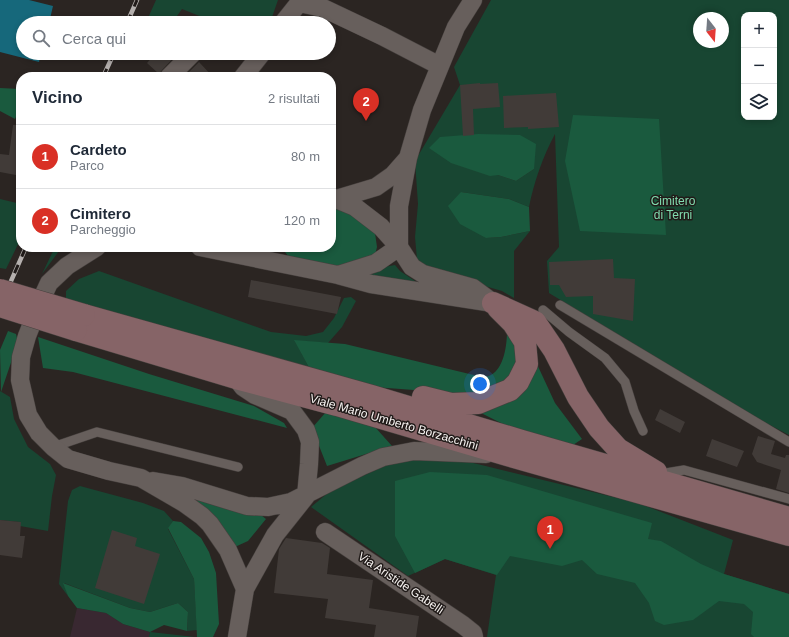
<!DOCTYPE html>
<html lang="it">
<meta charset="utf-8">
<style>
:root{--surface:#fff;--page:#f2f2f3;--text:#1f2937;--muted:#747a83;--line:#e0e1e3;--accent:#d93025}
body{margin:0;font-family:Helvetica,sans-serif;background:var(--page);color:var(--text)}
.controls{position:absolute;right:12px;top:12px;display:grid;overflow:hidden;border-radius:8px;box-shadow:0 2px 6px #0003}
.controls button{width:36px;height:36px;display:grid;place-items:center;padding:0;border:0;border-bottom:1px solid var(--line);background:var(--surface);color:var(--text);font:20px sans-serif}
.compass{position:absolute;left:693px;top:12px;width:36px;height:36px;border-radius:50%;background:var(--surface);box-shadow:0 2px 6px #0003;rotate:163deg}
.you{position:absolute;left:480px;top:384px;width:14px;height:14px;margin:-10px;border:3px solid #fff;border-radius:50%;background:#1a73e8;box-shadow:0 0 0 6px #1a73e833}
.badge{display:grid;place-items:center;width:26px;height:26px;border-radius:50%;background:var(--accent);color:#fff;font-size:13px;font-weight:700}
.pin{position:absolute;translate:-50% -33px;filter:drop-shadow(0 1px 2px #0008)}
.pin::after{content:'';position:absolute;top:21px;width:14px;height:12px;background:inherit;clip-path:polygon(0 0,100% 0,50% 100%)}
.list{margin:0;padding:0;list-style:none}
h2{display:flex;justify-content:space-between;align-items:center;height:52px;margin:0;padding:0 16px;font-size:17px}
h2 small{font-size:13px;font-weight:400;color:var(--muted)}
.list li{display:grid;grid-template-columns:26px 1fr auto;gap:12px;align-items:center;box-sizing:border-box;height:64px;padding:0 16px;border-top:1px solid var(--line)}
.list b{display:block;font-size:15px;white-space:nowrap}
.list p{margin:0;font-size:13px;white-space:nowrap;color:var(--muted)}
.list em{font-size:13px;font-style:normal;color:var(--muted)}
.icon{flex:none;width:22px;height:22px;fill:none;stroke:currentColor;stroke-width:2;stroke-linecap:round;stroke-linejoin:round}
.map{position:relative;flex:none;width:789px;height:637px;overflow:hidden}
.search{position:absolute;background:var(--surface);box-shadow:0 2px 6px #0003;left:16px;top:16px;width:320px;height:44px;display:flex;align-items:center;gap:10px;box-sizing:border-box;padding:0 14px;border-radius:22px;color:var(--muted);font-size:15px}
.panel{position:absolute;background:var(--surface);box-shadow:0 2px 6px #0003;left:16px;top:72px;width:320px;height:180px;border-radius:16px}
.map>svg:first-child{display:block}
.education{fill:#392831}
.green{fill:#184632;fill-rule:evenodd}
.forest{fill:#1a5a3e}
.water{fill:#16687b}
.building{fill:#413b38}
.lines{fill:none;stroke-linecap:round;stroke-linejoin:round}
.lane-casing{stroke:#46403e;stroke-width:10}
.street-casing{stroke:#46403e;stroke-width:19}
.secondary-casing{stroke:#46403e;stroke-width:23}
.lane{stroke:#675f5c;stroke-width:9}
.street{stroke:#675f5c;stroke-width:18}
.secondary{stroke:#866467;stroke-width:22}
.rail-casing{stroke:#b5b0ae;stroke-width:4.5}
.rail{stroke:#211b19;stroke-width:3;stroke-dasharray:9;stroke-linecap:butt}
.secondary-bridge-casing{stroke:#46403e;stroke-width:23;stroke-linecap:butt}
.secondary-bridge{stroke:#866467;stroke-width:22}
.labels{text-anchor:middle;dominant-baseline:central;stroke-width:3;stroke-linejoin:round;paint-order:stroke}
.park-label{font-size:12px;fill:#81dcaf;stroke:#211b19}
.street-label{font-size:12px;fill:#f7f3f1;stroke:#211b19}
</style>
<div class="map">
<svg width="789" height="637" viewBox="0 0 789 637">
<rect width="100%" height="100%" fill="#2b2522"/>
<path class="education" d="M77,608L106,613L123,624L150,632L149,637H70Z"/>
<path class="green" d="M156,0H278L270,23H217L182,9L172,23H157L148,18Z
M491,0H789V435L743,411L549,293L547,261L559,247L555,134C543,156 534,182 529,207L509,199L461,192L486,238L501,237L530,231L514,251V298L502,291L433,271L417,259L415,237L418,204L415,161L460,85L454,67ZM744,15H774V117H744ZM699,18H723V42H699ZM534,169L516,181L498,175Z
M0,199L21,204V238L6,269L0,268Z
M55,247H62L42,274Z
M395,265L400,271L418,283L366,275L384,267Z
M99,271L271,332L306,336L323,332L334,318L344,298L351,297L356,301L342,327L328,343L295,341L312,373L66,299V291L79,279Z
M0,391L10,397L14,419L28,447L50,464L56,475L52,496L48,531L20,526V522L0,520Z
M410,460H461L638,503L733,540L724,574L789,594V637H487L496,575L445,559L408,576L311,507L329,492L386,465Z
M80,486L143,503L164,511L173,521L168,529L194,579L197,630L187,631L188,612L178,603L150,612L130,608L64,583L68,596L59,584L68,501L72,490Z
M150,632L195,637H149Z"/>
<path class="forest" d="M0,88L20,89V108L15,119L0,111Z
M573,115L659,119L666,235L580,231L565,161Z
M478,134L520,135L536,144L534,169L516,181L498,175L490,176L451,163L429,148L440,137Z
M461,192L509,199L529,207L530,231L501,237L486,238L460,224L448,206Z
M331,203L374,226L377,247L374,259L349,274L289,257L281,247H331Z
M8,331L16,334L18,342L1,392L0,350Z
M507,331L515,341L519,363L500,390L449,399L414,390L360,386L312,373L294,340L345,344L482,377C485,376 488,377 491,375C504,368 507,345 507,331Z
M38,337L149,374L254,406L284,423L287,428L73,372L43,368Z
M536,362L555,403L582,439L573,445L537,441L479,412Z
M326,412L375,427L392,446L327,466L312,428Z
M430,472L487,475L652,523L648,539L661,541L701,564L724,574L789,594V637H754L751,634L753,612L744,604L719,601L693,620L664,625L655,621L649,603L635,583L597,574L582,560L562,566L510,556L497,575L445,559L415,573L395,536V481Z
M188,498L252,508L266,519L248,541L226,551Z
M173,521L181,522L201,538L209,552L216,573L219,624L213,637H197L194,579L168,528Z
M63,583L130,608L150,612L178,603L188,612L187,631L164,625L150,632L123,624L106,613L77,608L68,596Z"/>
<path class="water" d="M0,0H29L53,6L49,23H23V53H41L39,62L0,52Z"/>
<path class="building" d="M156,53H178L162,70L159,74L147,63Z
M199,62L213,77H184Z
M480,83V84L498,83L500,107L473,109L474,135L463,136L460,85Z
M556,93L559,127L528,129V127L504,128L503,96Z
M13,125H21V176L0,172V154L9,155Z
M613,259L614,278L635,279L633,321L593,314V296L566,297L559,285H550L549,262Z
M251,280L341,297L337,314L248,297Z
M660,409L685,422L680,433L655,420Z
M758,436L775,441L771,454L785,458L786,455H789V493L776,489L781,470L757,462L752,454Z
M712,439L744,451L737,467L706,456Z
M0,520L21,522L20,536H25L22,558L0,555Z
M112,530L137,538L135,546L160,554L144,604L95,588Z
M286,538L322,543L330,548L327,574L373,580L369,608L419,616L416,637H374L376,625L325,618L328,599L274,593L279,549Z"/>
<g class="lines">
<defs>
<path id="lane" d="M560,305L789,442
M543,310L569,332L605,358L625,382L634,411L643,431
M53,447L97,432L238,467
M660,474L684,470L789,499"/>
<path id="street" d="M283,23L299,3L323,8L382,36L440,66
M169,77L193,53
M243,77L262,53
M331,197L355,207L381,227L399,247L412,267L423,274L473,288L488,299
M336,199L376,187L393,175L408,158
M97,247L67,266L49,283L42,298L27,336L21,357L20,380L28,415L39,433L53,447L68,459L109,471L141,478L184,503L202,516L210,524L228,550L245,589L237,637
M200,247L338,275L371,284L493,303
M338,275L376,263L399,247V206L408,158L422,110L456,27L473,0
M236,378L243,387L255,395L292,411L306,430L310,442L309,464L306,496L275,535L245,589
M153,481L182,486L247,506L268,507L291,502L362,466L383,457L414,451L486,454
M325,532L463,625L473,633L474,637"/>
<path id="secondary" d="M493,303L535,322L554,350L578,397L599,428L618,449L656,472
M84,315L372,396L522,441L789,518
M76,330L236,378L337,405L507,455L789,535
M423,397L451,404L478,403L510,390L518,382L527,364L525,342L513,323L498,308"/>
</defs>
<use href="#lane" class="lane-casing"/>
<use href="#street" class="street-casing"/>
<use href="#secondary" class="secondary-casing"/>
<use href="#lane" class="lane"/>
<use href="#street" class="street"/>
<use href="#secondary" class="secondary"/>
<defs>
<path id="rail" d="M127,23L137,0
M103,77L114,53
M0,306L26,247"/>
</defs>
<use href="#rail" class="rail-casing"/>
<use href="#rail" class="rail"/>
<defs>
<path id="secondary-bridge" d="M0,290L84,315
M0,306L76,330"/>
</defs>
<use href="#secondary-bridge" class="secondary-bridge-casing"/>
<use href="#secondary-bridge" class="secondary-bridge"/>
</g>
<g class="labels">
<g class="park-label">
<text x="673" y="201">Cimitero<tspan x="673" dy="14">di Terni</tspan></text>
</g>
<g class="street-label">
<text transform="translate(394 422) rotate(16)">Viale Mario Umberto Borzacchini</text>
<text transform="translate(401 583) rotate(34)">Via Aristide Gabelli</text>
</g>
</g>
</svg>
<div class="controls">
<button>+</button>
<button>−</button>
<button><svg class="icon" aria-label="layers" viewBox="0 0 24 24"><path d="M12 4l9 5-9 5-9-5zM3 14l9 5 9-5"/></svg></button>
</div>
<svg class="compass" viewBox="-18 -18 36 36"><path d="M0-13l5 13h-10z" fill="#e53935"/><path d="M0 13l5-13h-10z" fill="#747a83"/></svg>
<div class="you"></div>
<div class="pin badge" style="left:550px;top:549px">1</div>
<div class="pin badge" style="left:366px;top:121px">2</div>
<div class="search"><svg class="icon" aria-label="search" viewBox="0 0 24 24"><circle cx="10" cy="10" r="6"/><path d="M15 15l6 6"/></svg>Cerca qui</div>
<section class="panel">
<h2>Vicino<small>2 risultati</small></h2>
<ul class="list">
<li><span class="badge">1</span><div><b>Cardeto</b><p>Parco</p></div><em>80 m</em></li>
<li><span class="badge">2</span><div><b>Cimitero</b><p>Parcheggio</p></div><em>120 m</em></li>
</ul>
</section>
</div>
